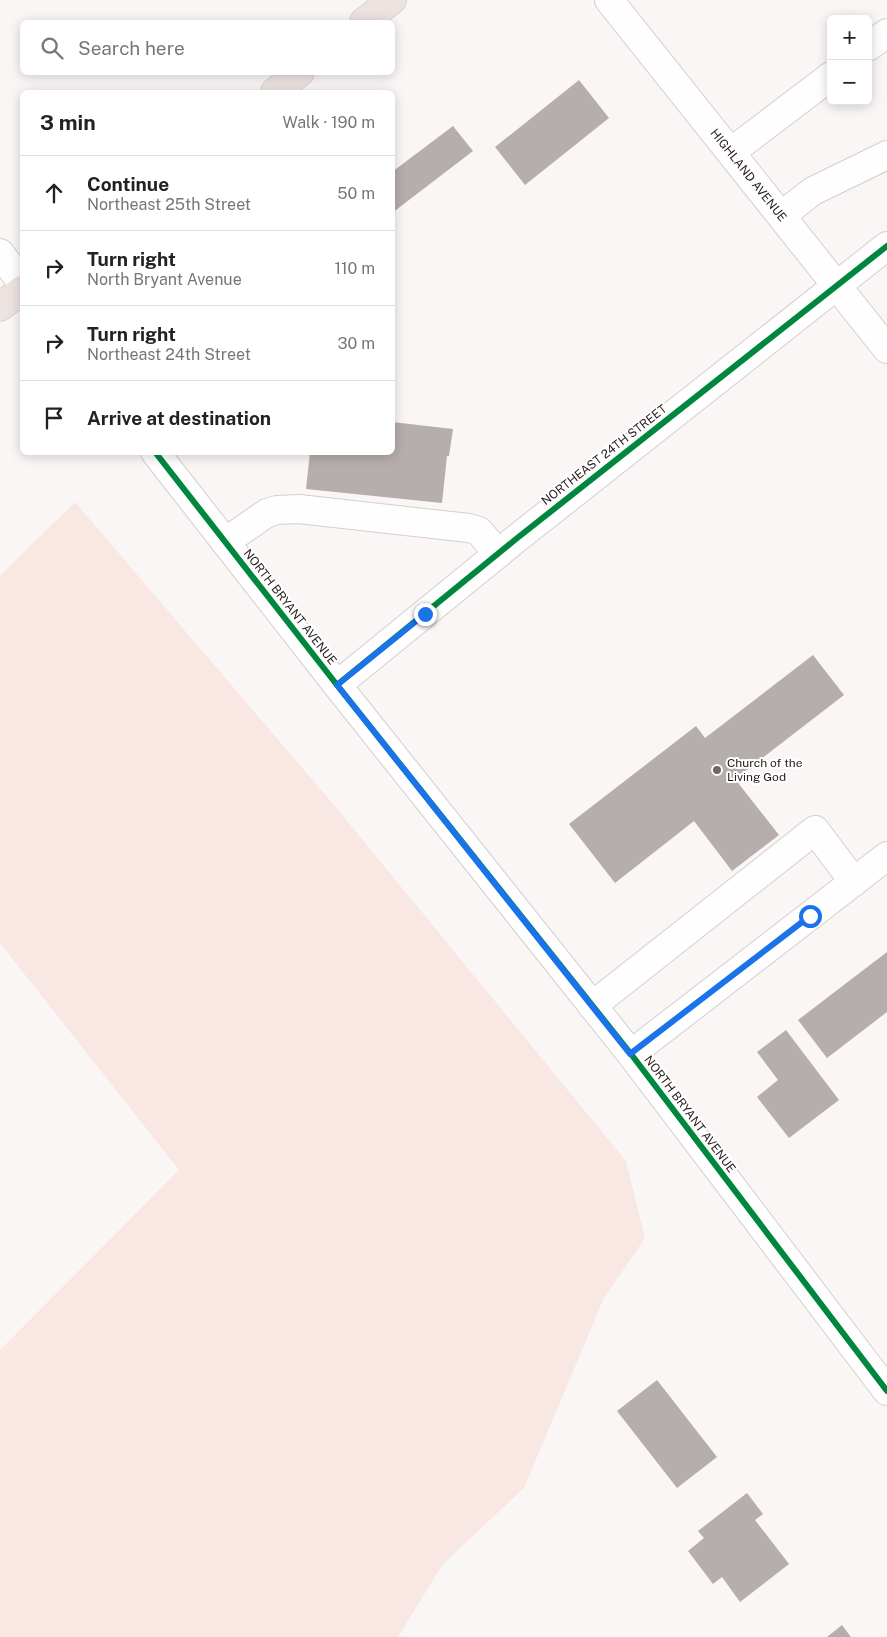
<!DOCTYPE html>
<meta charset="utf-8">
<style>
:root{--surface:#fff;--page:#f6f6f6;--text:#222;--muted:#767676;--line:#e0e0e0}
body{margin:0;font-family:"Public Sans",sans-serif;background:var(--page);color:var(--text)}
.controls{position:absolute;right:15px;top:15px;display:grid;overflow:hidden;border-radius:8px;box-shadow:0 2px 12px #0003}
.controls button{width:45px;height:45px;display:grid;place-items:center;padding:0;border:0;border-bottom:1px solid var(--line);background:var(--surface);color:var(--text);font:25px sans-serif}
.stop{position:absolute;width:15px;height:15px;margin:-11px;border:4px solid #1a73e8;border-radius:50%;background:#fff}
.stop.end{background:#1a73e8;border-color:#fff;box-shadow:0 1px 5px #0008}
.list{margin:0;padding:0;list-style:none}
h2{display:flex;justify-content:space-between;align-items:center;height:65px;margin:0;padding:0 20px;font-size:21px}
h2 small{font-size:16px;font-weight:400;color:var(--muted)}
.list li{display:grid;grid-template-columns:32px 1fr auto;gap:15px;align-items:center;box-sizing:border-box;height:75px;padding:0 20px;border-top:1px solid var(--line)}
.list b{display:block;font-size:19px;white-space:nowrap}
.list p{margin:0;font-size:16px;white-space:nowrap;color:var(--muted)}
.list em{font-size:16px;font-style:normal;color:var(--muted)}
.icon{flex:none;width:28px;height:28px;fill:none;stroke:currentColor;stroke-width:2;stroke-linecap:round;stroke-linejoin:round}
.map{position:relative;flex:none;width:887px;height:1637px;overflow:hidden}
.search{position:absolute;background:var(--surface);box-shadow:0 2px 12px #0003;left:20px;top:20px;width:375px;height:55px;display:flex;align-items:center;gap:12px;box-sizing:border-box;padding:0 18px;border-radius:8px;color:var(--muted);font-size:19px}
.panel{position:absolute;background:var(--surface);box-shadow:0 2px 12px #0003;left:20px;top:90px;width:375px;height:365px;border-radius:8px}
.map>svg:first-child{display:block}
.green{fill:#f9e7e4}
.building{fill:#b5aeac}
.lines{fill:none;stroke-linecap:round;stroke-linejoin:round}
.minor-casing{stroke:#d6cecd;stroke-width:30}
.major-casing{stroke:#d6d3d2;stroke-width:30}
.minor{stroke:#fefefe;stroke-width:28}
.major{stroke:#ece3e1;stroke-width:28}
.cycleway-casing{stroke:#fff;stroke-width:9}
.cycleway{stroke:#00873e;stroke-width:6}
.route{stroke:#1a73e8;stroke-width:6}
.poi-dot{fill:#706866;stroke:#fff;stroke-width:2}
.labels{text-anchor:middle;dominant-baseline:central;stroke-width:4;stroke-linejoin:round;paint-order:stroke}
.street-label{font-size:12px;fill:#261b19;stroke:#fff}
.poi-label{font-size:12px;fill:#261b19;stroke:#fff;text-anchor:start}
</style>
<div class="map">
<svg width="887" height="1637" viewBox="0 0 887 1637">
<rect width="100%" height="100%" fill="#faf6f5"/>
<path class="green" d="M75,502L334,805L626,1161L645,1238L603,1300L524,1488L443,1564L398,1637H0V1350L179,1170L0,943V576Z"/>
<path class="building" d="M579,80L609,118L525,185L495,147Z
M453,126L473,151L392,213V172Z
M392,422L453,429L449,456H447L442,503L306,489L310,452H392Z
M813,655L844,695L735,779L779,835L732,871L694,821L615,883L569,824L696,726L705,738Z
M887,952V1012L827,1058L798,1020Z
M786,1030L839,1100L789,1138L757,1097L778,1080L757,1052Z
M657,1380L717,1457L677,1488L617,1411Z
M747,1493L763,1514L755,1520L789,1564L740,1602L722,1577L713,1584L688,1551L704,1538L698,1531Z
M842,1625L851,1637H827Z"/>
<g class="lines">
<defs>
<g id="minor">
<path id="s1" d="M609,0L887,349"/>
<path d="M868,47L887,33"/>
<path d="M731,152L831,76"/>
<path d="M782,215L813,191L887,155"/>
<path d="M0,253L22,283"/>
<path d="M155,452L337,685L631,1054L887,1391"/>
<path d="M225,542L267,513L277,510L299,509L469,528L479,531L498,554"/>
<path d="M337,685L516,539L887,246"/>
<path d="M592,1006L815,830L854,882"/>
<path d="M631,1054L887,856"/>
</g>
<path id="major" d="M364,22L392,0
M275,92L300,72
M0,307L22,290"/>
</defs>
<use href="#minor" class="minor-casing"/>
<use href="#major" class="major-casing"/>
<use href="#minor" class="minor"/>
<use href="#major" class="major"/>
<defs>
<path id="cycleway" d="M155,452L337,685L631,1054L887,1391
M337,685L516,539L887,246"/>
</defs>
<use href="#cycleway" class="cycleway-casing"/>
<use href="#cycleway" class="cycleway"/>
</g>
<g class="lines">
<path class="route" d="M425,614L337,685L630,1054L810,916"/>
</g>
<circle class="poi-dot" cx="717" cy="770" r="5"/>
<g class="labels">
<g class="street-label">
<text stroke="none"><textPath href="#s1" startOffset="224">HIGHLAND AVENUE</textPath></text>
<text transform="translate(604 455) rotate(-38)">NORTHEAST 24TH STREET</text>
<text transform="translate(290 607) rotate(52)">NORTH BRYANT AVENUE</text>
<text transform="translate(690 1114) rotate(53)">NORTH BRYANT AVENUE</text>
</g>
<g class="poi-label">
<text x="727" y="763">Church of the<tspan x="727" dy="14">Living God</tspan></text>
</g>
</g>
</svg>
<div class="controls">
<button>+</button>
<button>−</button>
</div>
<div class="stop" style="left:810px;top:916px"></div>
<div class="stop end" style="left:425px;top:614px"></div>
<div class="search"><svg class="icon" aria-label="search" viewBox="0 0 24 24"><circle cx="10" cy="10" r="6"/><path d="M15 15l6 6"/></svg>Search here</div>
<section class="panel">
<h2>3 min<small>Walk · 190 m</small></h2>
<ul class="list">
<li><svg class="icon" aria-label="ahead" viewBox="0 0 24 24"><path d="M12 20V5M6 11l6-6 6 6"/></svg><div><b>Continue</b><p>Northeast 25th Street</p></div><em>50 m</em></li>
<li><svg class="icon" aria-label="right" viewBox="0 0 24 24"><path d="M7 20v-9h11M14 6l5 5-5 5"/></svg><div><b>Turn right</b><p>North Bryant Avenue</p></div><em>110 m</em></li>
<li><svg class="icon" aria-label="right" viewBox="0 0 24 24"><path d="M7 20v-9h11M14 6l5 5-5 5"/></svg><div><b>Turn right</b><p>Northeast 24th Street</p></div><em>30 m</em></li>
<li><svg class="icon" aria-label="arrive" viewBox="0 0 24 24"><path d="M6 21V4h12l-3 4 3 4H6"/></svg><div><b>Arrive at destination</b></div></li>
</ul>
</section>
</div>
